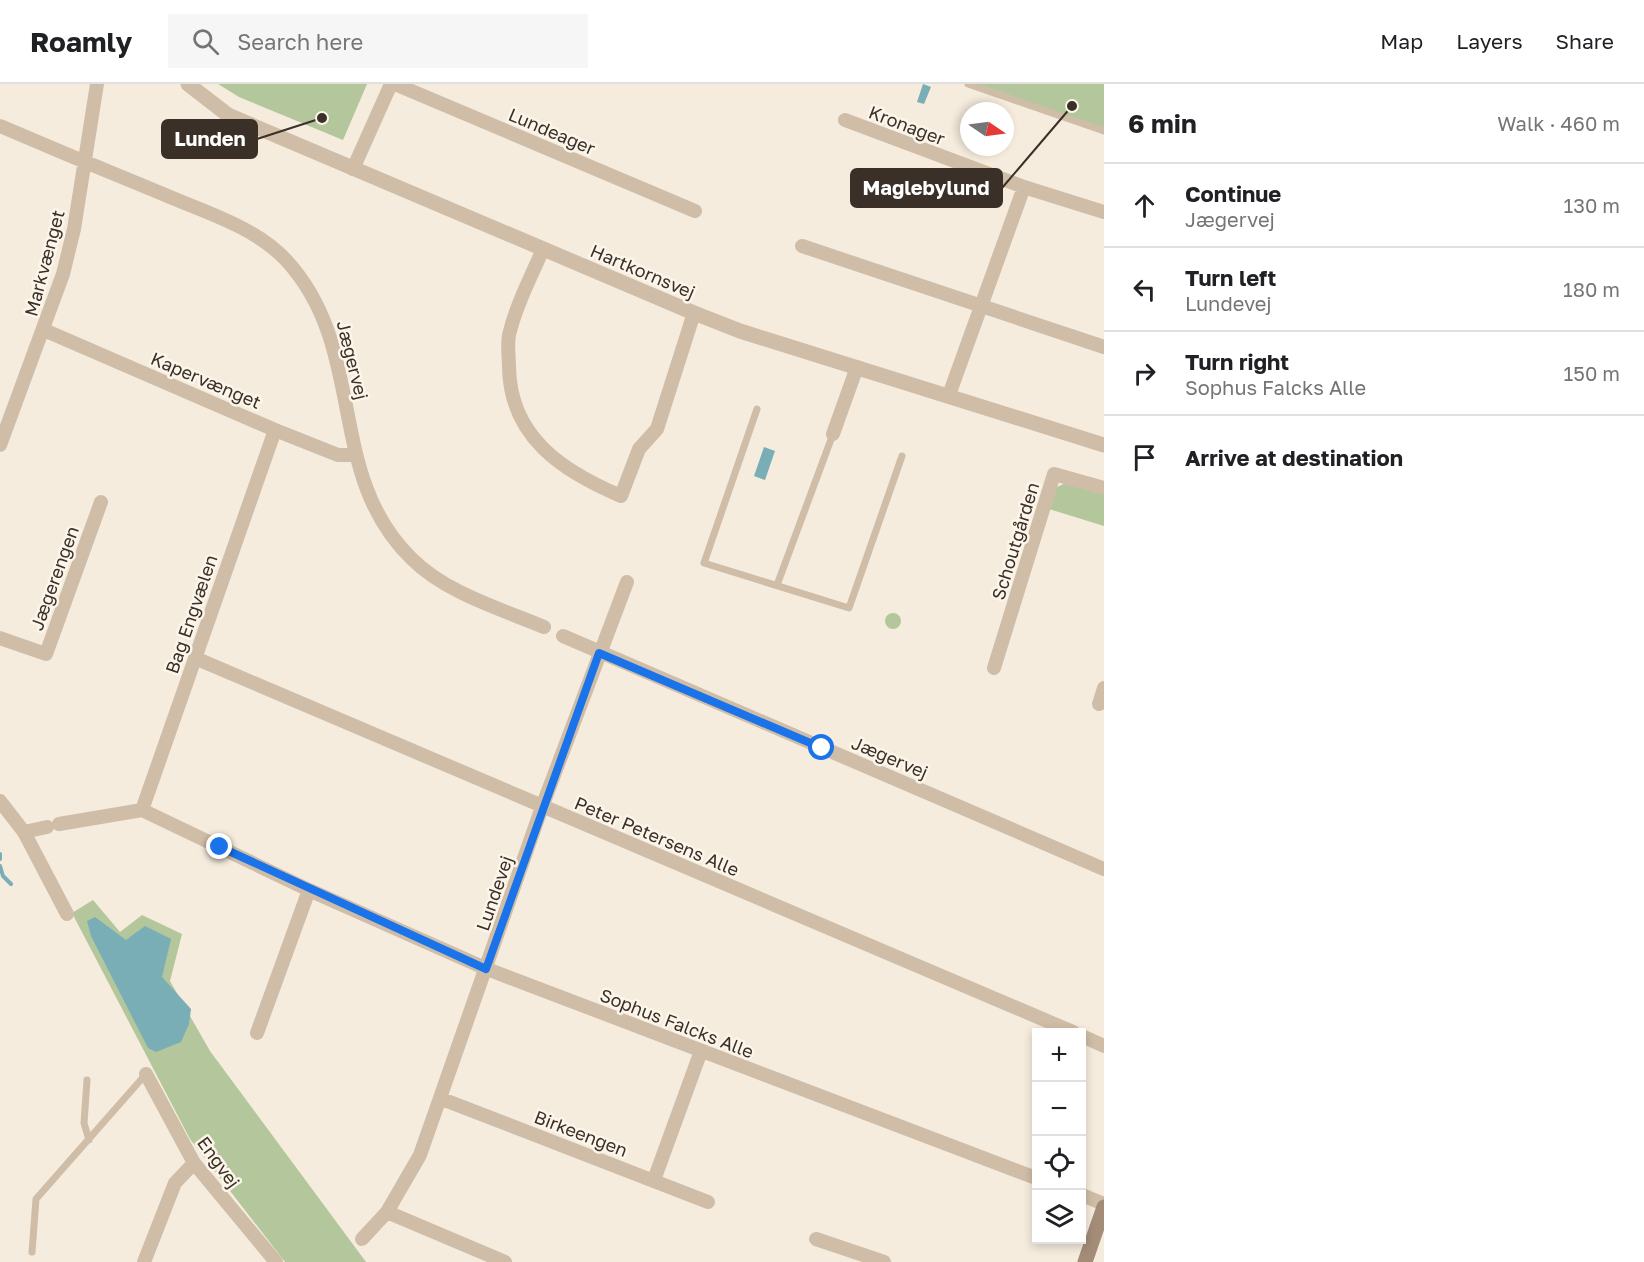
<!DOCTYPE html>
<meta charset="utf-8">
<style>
:root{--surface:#fff;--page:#f6f6f6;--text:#202124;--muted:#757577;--line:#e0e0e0}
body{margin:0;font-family:"Golos Text",sans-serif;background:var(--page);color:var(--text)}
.controls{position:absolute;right:18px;bottom:18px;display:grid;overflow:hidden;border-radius:0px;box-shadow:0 3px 9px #0003}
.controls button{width:54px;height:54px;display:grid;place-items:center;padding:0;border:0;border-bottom:2px solid var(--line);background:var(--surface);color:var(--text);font:30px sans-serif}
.compass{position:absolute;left:960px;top:18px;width:54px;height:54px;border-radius:50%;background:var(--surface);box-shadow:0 3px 9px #0003;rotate:103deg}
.stop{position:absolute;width:18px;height:18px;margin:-14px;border:4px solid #1a73e8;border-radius:50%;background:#fff}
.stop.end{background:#1a73e8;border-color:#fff;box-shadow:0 2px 6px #0008}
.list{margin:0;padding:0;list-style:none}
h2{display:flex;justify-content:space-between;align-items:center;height:78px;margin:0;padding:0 24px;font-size:26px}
h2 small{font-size:20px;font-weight:400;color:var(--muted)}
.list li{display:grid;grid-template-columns:39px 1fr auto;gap:18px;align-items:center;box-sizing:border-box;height:84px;padding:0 24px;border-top:2px solid var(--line)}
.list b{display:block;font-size:22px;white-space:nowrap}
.list p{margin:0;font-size:20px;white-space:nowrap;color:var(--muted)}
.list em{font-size:20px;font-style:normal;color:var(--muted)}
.icon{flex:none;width:33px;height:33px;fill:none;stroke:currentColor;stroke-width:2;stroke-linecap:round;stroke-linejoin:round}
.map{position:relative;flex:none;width:1104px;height:1178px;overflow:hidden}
header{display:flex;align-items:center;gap:36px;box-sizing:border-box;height:84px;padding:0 30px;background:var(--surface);border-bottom:2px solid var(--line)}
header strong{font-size:28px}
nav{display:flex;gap:33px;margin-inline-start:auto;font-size:21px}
.search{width:420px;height:54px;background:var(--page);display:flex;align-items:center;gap:15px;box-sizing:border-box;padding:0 21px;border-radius:0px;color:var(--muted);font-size:22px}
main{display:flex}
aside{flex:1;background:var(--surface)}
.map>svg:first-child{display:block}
.green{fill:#b4c69b}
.water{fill:#79aeb6}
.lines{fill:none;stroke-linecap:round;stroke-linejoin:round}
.stream{stroke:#79aeb6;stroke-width:4}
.service{stroke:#cfbda7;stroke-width:7}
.minor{stroke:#cfbda7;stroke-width:14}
.tertiary{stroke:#cfbda7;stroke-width:15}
.secondary{stroke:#a38c78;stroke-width:15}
.route{stroke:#1a73e8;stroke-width:8}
.labels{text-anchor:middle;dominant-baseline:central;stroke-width:5;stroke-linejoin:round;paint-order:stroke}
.street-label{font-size:18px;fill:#3b3028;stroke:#fcf5ea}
.leader{fill:none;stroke:#3b3028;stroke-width:2}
.callout-dot{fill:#3b3028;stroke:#fcf5ea;stroke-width:2}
.callout{fill:#3b3028;stroke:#3b3028;stroke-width:2}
.callout-label{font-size:20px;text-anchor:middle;font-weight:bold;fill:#fff}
</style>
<header>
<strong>Roamly</strong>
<div class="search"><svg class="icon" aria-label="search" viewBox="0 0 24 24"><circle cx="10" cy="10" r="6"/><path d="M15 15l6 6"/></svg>Search here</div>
<nav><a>Map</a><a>Layers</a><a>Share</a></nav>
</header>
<main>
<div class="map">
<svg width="1104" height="1178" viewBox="0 0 1104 1178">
<rect width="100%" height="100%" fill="#f5ecdd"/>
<path class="green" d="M218,0H367L343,56L239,13Z
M977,0H1104V44Z
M1068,398L1104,409V442L1049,425L1057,403Z
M885 537a8 8 0 1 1 16 0a8 8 0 1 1-16 0Z
M93,816L120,848L142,831L182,850L170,897L210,967L366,1178H285L190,1055L72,829Z"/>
<path class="water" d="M923,0L931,3L924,20L917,18Z
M764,363L775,367L765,396L754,392Z
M95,833L126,856L145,842L171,855L162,893L191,925L189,940L181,958L156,968L148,964L91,852L87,837Z"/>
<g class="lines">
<path class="stream" d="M0,770V775
M0,782L3,792L11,800"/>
<path class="service" d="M968,0L1104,47
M757,325L704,479L849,524L902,372
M777,501L833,350
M87,996L84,1039L89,1056
M32,1168L36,1115L146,990"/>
<path class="minor" d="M395,0L695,127
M845,36L1024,103L1104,128
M0,42C54,65 109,88 163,110C204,128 254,142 286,176C369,266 324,390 412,475C446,509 501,525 544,543
M353,85L391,0
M802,162L1104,263
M543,165C531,193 516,221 509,251C507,261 509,272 509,283C510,353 562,387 621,412L639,365L657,345L694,229
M44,246L275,346L338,371H355
M949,311L1024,103
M833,350L857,283
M0,361L63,190L74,145L97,0
M563,552L1104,785
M0,554L46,570L101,418
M195,574L1073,948
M994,584L1054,390L1104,404
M1099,620L1104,604
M0,717L24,748L67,830
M142,726L275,346
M59,740L142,726L309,806L487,885L1036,1094
M24,748L47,743
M257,949L309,806
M1082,952L1104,962
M146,990L194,1079L276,1178
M442,1015L708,1118
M654,1096L701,967
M1082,1111L1104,1120
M387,1128L505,1178
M362,1155L387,1128L420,1071L542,723L627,498
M816,1155L884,1178
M144,1178L175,1099L194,1079"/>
<path class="tertiary" d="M188,0L228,31L694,229L740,247L1104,361"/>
<path class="secondary" d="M1085,1178L1104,1123"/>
</g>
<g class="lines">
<path class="route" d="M220,763L486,885L599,569L822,664"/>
</g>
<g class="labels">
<g class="street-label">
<text transform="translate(907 41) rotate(21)">Kronager</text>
<text transform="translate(552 47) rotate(23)">Lundeager</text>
<text transform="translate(44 179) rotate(-75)">Markvænget</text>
<text transform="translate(643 187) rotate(23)">Hartkornsvej</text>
<text transform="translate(353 276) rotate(76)">Jægervej</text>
<text transform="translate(206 296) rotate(23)">Kapervænget</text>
<text transform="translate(1015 457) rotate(-73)">Schoutgården</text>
<text transform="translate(54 494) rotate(-70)">Jægerengen</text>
<text transform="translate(191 530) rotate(-71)">Bag Engvælen</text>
<text transform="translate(890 673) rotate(23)">Jægervej</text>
<text transform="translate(657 752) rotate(23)">Peter Petersens Alle</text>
<text transform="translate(494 809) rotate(-71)">Lundevej</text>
<text transform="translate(677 939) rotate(21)">Sophus Falcks Alle</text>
<text transform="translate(581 1049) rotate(21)">Birkeengen</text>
<text transform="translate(219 1078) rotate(54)">Engvej</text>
</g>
</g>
<path class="leader" d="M322 34L257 55M1072 22L1002 104"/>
<g class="callout-dot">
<circle cx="322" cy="34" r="6"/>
<circle cx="1072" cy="22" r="6"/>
</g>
<g class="callout">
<rect x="162" y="36" width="95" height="38" rx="6"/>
<rect x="851" y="85" width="151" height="38" rx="6"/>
</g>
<g class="callout-label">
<text x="210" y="62">Lunden</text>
<text x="926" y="111">Maglebylund</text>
</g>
</svg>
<div class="controls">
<button>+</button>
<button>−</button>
<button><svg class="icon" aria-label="locate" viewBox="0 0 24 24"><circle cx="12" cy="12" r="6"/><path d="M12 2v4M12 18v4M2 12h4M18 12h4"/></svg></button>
<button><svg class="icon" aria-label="layers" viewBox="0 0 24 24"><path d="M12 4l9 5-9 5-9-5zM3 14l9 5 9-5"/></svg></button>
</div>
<svg class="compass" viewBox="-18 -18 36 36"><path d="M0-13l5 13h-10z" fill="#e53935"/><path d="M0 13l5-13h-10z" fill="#757577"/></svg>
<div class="stop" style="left:822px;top:664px"></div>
<div class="stop end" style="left:220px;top:763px"></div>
</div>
<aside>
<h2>6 min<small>Walk · 460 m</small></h2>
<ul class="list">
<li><svg class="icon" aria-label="ahead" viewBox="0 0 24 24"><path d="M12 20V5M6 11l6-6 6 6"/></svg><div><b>Continue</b><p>Jægervej</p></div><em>130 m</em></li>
<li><svg class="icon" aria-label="left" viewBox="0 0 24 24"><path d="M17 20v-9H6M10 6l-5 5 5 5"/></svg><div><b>Turn left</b><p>Lundevej</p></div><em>180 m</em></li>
<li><svg class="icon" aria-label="right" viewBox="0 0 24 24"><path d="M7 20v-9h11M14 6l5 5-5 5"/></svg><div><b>Turn right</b><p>Sophus Falcks Alle</p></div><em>150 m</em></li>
<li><svg class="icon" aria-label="arrive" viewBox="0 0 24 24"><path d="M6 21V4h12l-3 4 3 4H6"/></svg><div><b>Arrive at destination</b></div></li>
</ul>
</aside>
</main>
